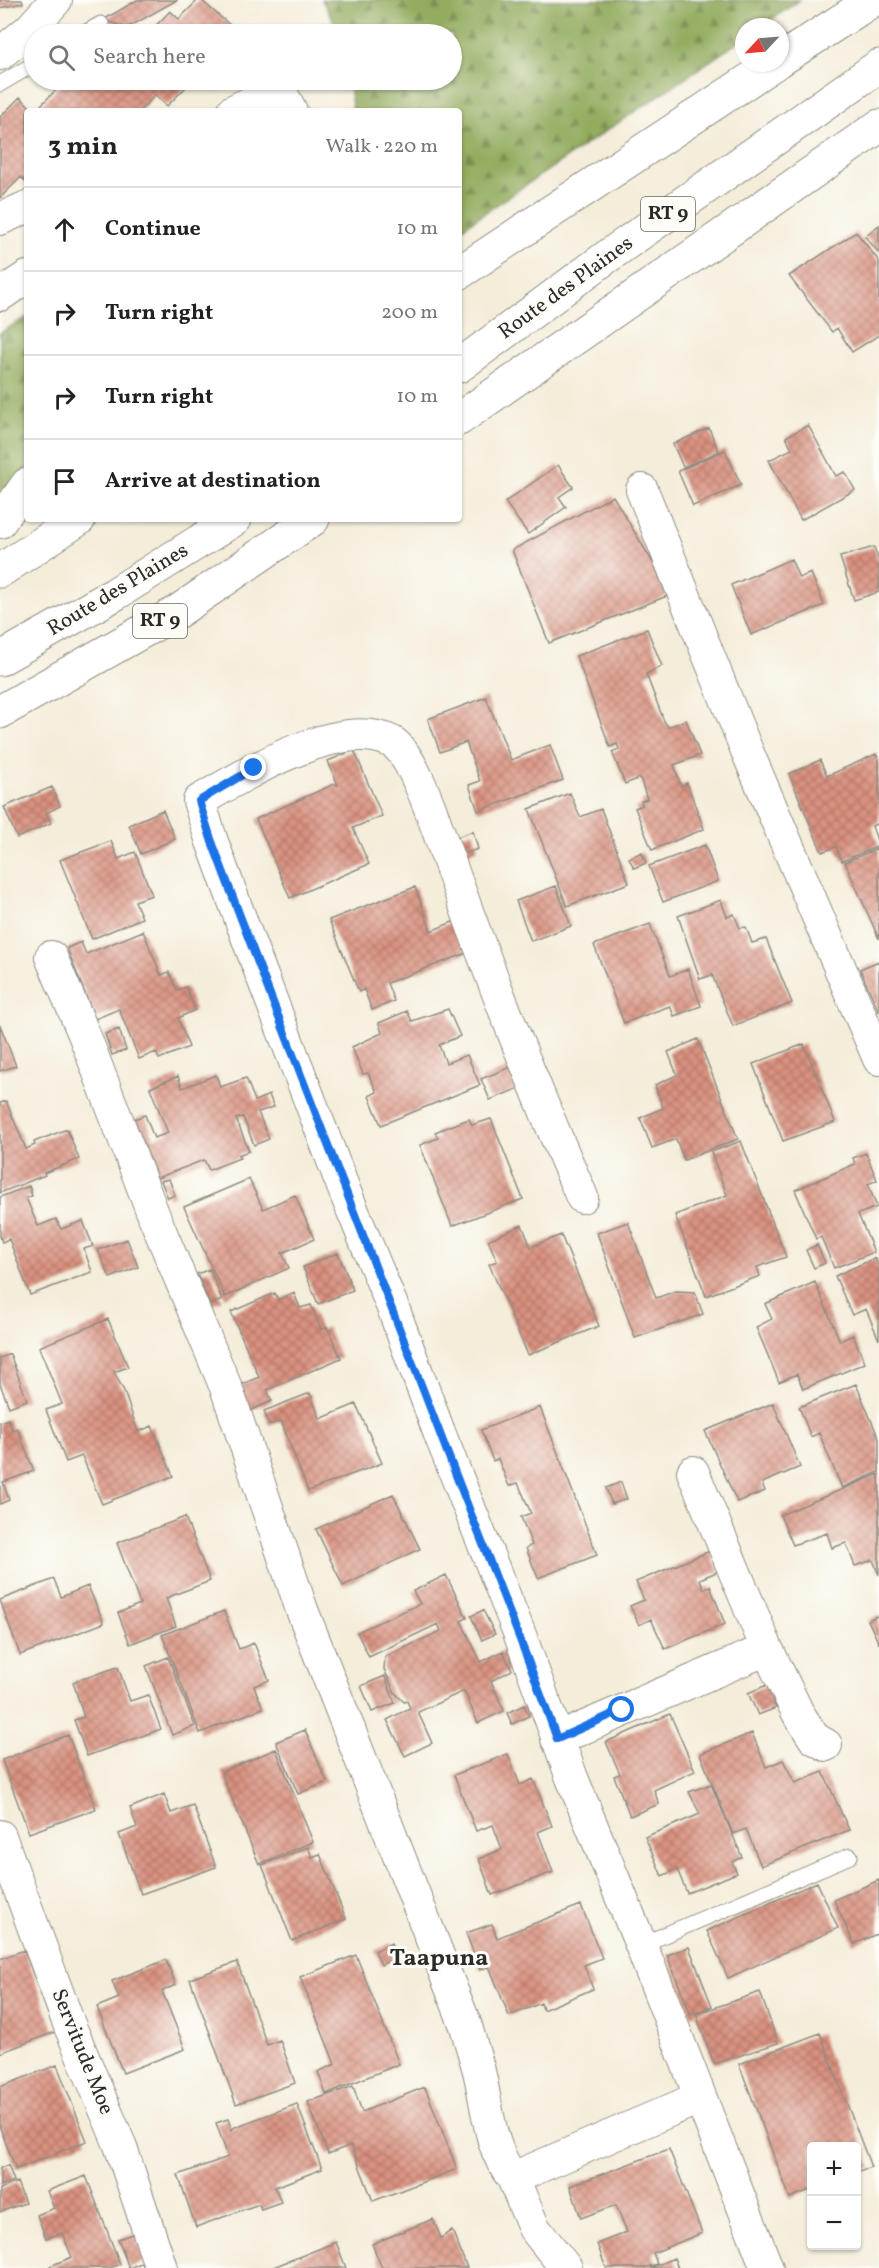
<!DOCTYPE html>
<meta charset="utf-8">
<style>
:root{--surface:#fff;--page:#f6f6f6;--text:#222;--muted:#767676;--line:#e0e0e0}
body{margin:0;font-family:Vollkorn,serif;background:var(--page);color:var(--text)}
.controls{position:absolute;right:18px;bottom:18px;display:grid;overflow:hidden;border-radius:6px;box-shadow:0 2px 4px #0004}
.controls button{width:54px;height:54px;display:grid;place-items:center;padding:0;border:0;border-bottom:2px solid var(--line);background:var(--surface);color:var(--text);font:30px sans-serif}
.compass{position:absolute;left:735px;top:18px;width:54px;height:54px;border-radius:50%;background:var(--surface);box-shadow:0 2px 4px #0004;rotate:244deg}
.stop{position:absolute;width:18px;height:18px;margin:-14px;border:4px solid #1a73e8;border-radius:50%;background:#fff}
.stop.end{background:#1a73e8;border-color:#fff;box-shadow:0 2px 6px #0008}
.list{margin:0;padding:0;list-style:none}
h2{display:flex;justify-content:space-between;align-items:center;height:78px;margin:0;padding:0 24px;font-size:26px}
h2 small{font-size:20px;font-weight:400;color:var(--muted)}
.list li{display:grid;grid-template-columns:39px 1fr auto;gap:18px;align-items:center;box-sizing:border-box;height:84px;padding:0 24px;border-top:2px solid var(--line)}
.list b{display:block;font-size:22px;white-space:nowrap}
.list em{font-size:20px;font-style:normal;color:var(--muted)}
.icon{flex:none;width:33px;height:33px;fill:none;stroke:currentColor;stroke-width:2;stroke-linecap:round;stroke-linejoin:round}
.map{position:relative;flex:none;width:879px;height:2268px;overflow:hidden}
.search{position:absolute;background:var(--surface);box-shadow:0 2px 4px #0004;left:24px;top:24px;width:438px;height:66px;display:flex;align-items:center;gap:15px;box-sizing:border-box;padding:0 21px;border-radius:33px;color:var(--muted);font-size:22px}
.panel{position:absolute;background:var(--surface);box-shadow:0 2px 4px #0004;left:24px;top:108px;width:438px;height:414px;border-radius:6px}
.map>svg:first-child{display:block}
.forest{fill:url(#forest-firs);stroke:#5f6c45;stroke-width:1.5}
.building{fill:url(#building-cross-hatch)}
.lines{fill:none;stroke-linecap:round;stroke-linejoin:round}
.lane-casing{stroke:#908c82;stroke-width:17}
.street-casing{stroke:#908c82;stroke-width:34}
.secondary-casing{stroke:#908c82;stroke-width:35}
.highway-casing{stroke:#908c82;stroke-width:35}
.lane{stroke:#fff;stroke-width:15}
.street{stroke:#fff;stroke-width:32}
.secondary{stroke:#fff;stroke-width:33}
.highway{stroke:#fff;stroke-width:33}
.route{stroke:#1a73e8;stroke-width:8}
.labels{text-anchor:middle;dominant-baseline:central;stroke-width:6;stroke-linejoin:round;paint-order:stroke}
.shield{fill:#fdfcf7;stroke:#6a6a68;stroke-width:1.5}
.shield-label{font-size:20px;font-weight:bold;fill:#2b2b2b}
.street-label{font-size:21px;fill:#2b2b2b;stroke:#fdfcf7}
.quarter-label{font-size:24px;font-weight:bold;fill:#2b2b2b;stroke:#fdfcf7}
</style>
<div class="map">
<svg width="879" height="2268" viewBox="0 0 879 2268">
<defs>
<pattern id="forest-firs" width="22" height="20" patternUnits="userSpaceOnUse" patternTransform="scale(1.5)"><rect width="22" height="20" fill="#93ac5f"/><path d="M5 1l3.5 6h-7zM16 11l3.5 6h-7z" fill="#788c4f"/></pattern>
<pattern id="building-cross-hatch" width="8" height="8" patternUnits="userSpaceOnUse" patternTransform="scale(1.5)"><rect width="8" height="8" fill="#da9280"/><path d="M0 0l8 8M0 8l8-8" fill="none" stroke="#b17769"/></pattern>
</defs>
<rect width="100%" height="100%" fill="#fdfcf7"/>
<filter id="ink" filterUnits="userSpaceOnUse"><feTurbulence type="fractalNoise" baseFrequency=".0167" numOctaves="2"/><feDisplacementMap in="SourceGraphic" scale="12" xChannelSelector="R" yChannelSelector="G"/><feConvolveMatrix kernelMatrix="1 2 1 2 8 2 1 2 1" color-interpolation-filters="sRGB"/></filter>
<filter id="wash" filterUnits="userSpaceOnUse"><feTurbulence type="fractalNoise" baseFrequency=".008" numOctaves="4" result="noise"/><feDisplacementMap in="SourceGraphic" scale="24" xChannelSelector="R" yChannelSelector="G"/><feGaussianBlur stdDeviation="1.35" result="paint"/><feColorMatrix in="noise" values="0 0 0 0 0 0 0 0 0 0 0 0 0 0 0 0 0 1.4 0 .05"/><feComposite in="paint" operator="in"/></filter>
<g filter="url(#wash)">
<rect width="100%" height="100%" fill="#f4edda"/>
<path class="forest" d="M322,0H800L760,27H744V38L459,230V111H353L348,80H452V34H341Z
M27,317V519L0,537V333Z"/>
<g id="blocks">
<path class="building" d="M0,0H22L23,3L0,8Z
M137,0H177L127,28L103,20Z
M198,0H201L240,34H148L170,11L179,19Z
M66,80H193L167,106L155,95L140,111H35Z
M20,97L34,111H27V184L21,177L0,198V117Z
M879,225V253L865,236Z
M856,232L879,261V335L852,352L837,328L832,332L789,276Z
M808,425L836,476L845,472L855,490L801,520L769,460L792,449L786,437Z
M709,428L719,452L683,467L673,444Z
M725,450L741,485L693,506L678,471Z
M558,465L573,487L559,497L566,507L528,534L505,502Z
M613,496L655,566L667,596L549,643L512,550Z
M874,547L879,562V592L854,600L840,557Z
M791,559L799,578L811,573L824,605L751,635L731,585Z
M647,629L662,666L646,674L664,721L668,727L686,720L700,755L674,765L681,786L687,783L704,829L652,850L635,808L642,805L641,801L647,799L640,778L625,784L612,752L619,749L617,744L610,747L576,656Z
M486,697L511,760L550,745L563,780L478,811L469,785L480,781L466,742L440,752L428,719Z
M354,750L382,816L353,828L369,864L290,898L256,819L334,784L338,785L328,761Z
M876,754L879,761V823L872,826L879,846L842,861L836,847L822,852L789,774L820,760L827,776Z
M52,787L60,806L46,813L51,823L17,838L4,807Z
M570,793L580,817L601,809L629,883L567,906L529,809Z
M163,810L175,839L141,854L129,825Z
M473,831L478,849L463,854L457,837Z
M111,841L118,859L135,852L152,895L135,901L142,918L92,939L60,860Z
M705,845L718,881L663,902L649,866Z
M879,848V939L845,862Z
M642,852L646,863L634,868L629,858Z
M556,886L571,926L531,941L516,901Z
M415,887L431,931L455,921L467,953L387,983L394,1001L372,1010L364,989L359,992L329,920Z
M721,900L727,917L734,914L740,928L746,927L752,943L766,939L792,1003L733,1026L712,975L700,979L678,916Z
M650,924L670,976L688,969L701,1006L674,1016L670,1006L624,1023L594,945Z
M143,931L161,975L169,972L177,990L186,987L195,1010L178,1018L189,1047L159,1059L156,1052L139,1059L119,1009L95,1019L67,948L81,942L86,954Z
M879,961V1012L860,969Z
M448,1009L460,1036L439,1045L446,1063L467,1055L480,1085L381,1125L369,1096L377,1092L368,1073L363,1074L352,1047L382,1033L379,1023L407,1011L412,1021Z
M0,1025L16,1066L0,1071Z
M119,1029L126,1050L112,1055L105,1034Z
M698,1039L738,1139L684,1160L676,1139L652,1148L640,1118L663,1108L655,1085L677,1075L668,1052Z
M804,1044L835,1122L783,1141L753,1064Z
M513,1066L522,1087L490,1100L481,1079Z
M216,1075L220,1087L246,1078L255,1101L269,1095L274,1107L258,1112L269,1139L254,1145L243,1117L236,1119L249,1151L238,1155L240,1158L209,1170L204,1160L157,1178L134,1119L145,1115L154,1138L168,1133L150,1088L178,1076L182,1088Z
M6,1101L26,1149L35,1145L34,1142L67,1129L79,1159L44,1173L45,1175L0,1193V1103Z
M469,1119L472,1125L491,1119L523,1199L452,1226L420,1145L438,1138L435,1132Z
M741,1141L786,1257L757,1267L760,1276L706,1296L675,1215L727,1195L711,1152Z
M866,1153L877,1180L868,1184L877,1207L858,1214L874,1252L834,1268L821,1237L816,1239L795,1190L855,1164L853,1158Z
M169,1179L175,1195L168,1198L161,1181Z
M249,1179L263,1209L295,1195L314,1239L282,1253L289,1268L225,1297L184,1207Z
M29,1186L32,1196L26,1198L38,1226L56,1219L61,1229L83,1221L93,1246L84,1249L92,1272L30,1295L9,1239L2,1242L0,1236V1197Z
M628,1222L656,1298L676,1291L695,1292L703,1314L635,1338L597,1233Z
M522,1225L531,1247L561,1235L599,1326L528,1355L489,1264L497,1261L488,1240Z
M127,1239L138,1267L110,1278L98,1250Z
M817,1245L825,1263L814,1268L806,1250Z
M338,1253L353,1290L318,1304L303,1267Z
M875,1258L879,1267V1340L866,1309L852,1315L835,1276Z
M210,1269L222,1300L210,1305L197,1274Z
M815,1282L840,1341L853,1335L865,1363L803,1389L797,1374L779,1382L756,1327L772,1319L765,1304Z
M275,1293L278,1300L294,1293L300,1308L311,1305L321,1330L327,1327L341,1358L267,1390L272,1401L249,1411L238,1386L259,1377L231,1312Z
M108,1319L128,1367L114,1372L124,1391L138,1432L152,1426L173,1476L102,1504L82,1456L66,1462L46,1410L62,1404L39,1347Z
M10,1354L27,1400L9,1407L0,1384V1358Z
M856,1384L879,1439V1472L842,1488L819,1433L811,1437L799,1407Z
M310,1393L320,1419L356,1404L382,1463L308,1491L281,1421L269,1425L264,1411Z
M773,1403L800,1467L762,1483L765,1491L737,1502L705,1431Z
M540,1407L597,1555L538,1578L526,1548L532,1545L521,1517L531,1513L518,1483L509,1486L498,1459L493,1461L481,1430Z
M8,1419L12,1430L17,1428L34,1471L3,1482L9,1500L0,1504V1422Z
M879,1474V1575L873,1560L855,1566L846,1543L832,1548L827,1533L793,1545L780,1515Z
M621,1482L627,1499L612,1504L606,1488Z
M393,1494L420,1549L343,1586L316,1529Z
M185,1517L210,1581L166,1598L176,1626L130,1644L118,1613L140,1604L117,1543Z
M710,1551L719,1571L700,1579L704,1589L710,1586L725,1624L665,1649L651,1619L639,1625L630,1606L644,1600L636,1582Z
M446,1575L467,1618L461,1621L481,1662L503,1651L512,1670L491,1681L504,1711L478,1723L464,1691L418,1712L432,1743L405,1756L387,1720L410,1708L407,1701L404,1702L395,1693L384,1669L385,1657L441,1631L438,1624L369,1657L357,1632L420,1604L413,1591Z
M54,1579L61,1597L88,1586L104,1623L20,1655L0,1600Z
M483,1610L495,1634L482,1640L471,1616Z
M224,1611L239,1649L254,1643L269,1680L254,1686L263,1708L200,1733L162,1635Z
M879,1615V1644L868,1620Z
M168,1657L195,1726L172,1735L146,1666Z
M118,1667L130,1701L148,1695L161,1729L87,1756L74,1720L84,1717L73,1682Z
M385,1676L395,1703L372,1712L361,1686Z
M767,1685L776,1708L758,1715L748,1693Z
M524,1705L529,1716L512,1724L507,1713Z
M670,1714L695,1771L654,1790L659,1804L630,1816L614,1776L620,1774L606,1742Z
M305,1730L327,1782L298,1794L276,1742Z
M752,1733L766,1767L783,1760L795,1783L823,1772L849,1830L761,1866L746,1829L733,1834L700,1754Z
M68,1735L96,1809L29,1833L2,1760Z
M276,1749L313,1842L259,1864L221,1772Z
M508,1754L520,1785L533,1779L552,1826L538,1832L553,1872L492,1895L479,1859L502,1849L493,1825L476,1831L454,1775Z
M711,1784L742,1857L732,1862L737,1873L687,1893L677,1869L662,1876L645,1837L700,1814L689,1792Z
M164,1794L171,1813L193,1805L216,1867L141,1894L119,1834L137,1827L130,1808Z
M308,1847L312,1857L320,1854L346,1919L292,1941L262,1865Z
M879,1880V1933L854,1944L834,1900Z
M817,1882L838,1928L728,1978L707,1931Z
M581,1905L602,1958L584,1965L593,1989L543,2010L541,2003L509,2016L489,1966L480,1970L466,1933L492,1924L497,1938Z
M391,1943L397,1957L381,1965L375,1951Z
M689,1947L712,2006L691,2015L667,1955Z
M24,1950L55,2032L0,2053V1959Z
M356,1955L399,2064L326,2094L318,2072L335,2064L300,1977Z
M166,1960L176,1985L162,1991L185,2049L123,2073L97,2007L119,1998L112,1981Z
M237,1962L267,2045L280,2040L295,2083L236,2104L190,1979Z
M760,1992L778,2043L714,2064L696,2014Z
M820,2033L871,2167L856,2172V2146H812V2189L790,2198L739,2064Z
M57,2065L87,2141L16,2169L0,2128V2087Z
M353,2086L362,2112L425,2087L457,2169L373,2201L351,2145L328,2154L308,2102Z
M297,2104L322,2169L275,2187L281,2202L261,2209L259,2204L196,2227L178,2175L228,2157L216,2123L228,2119L232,2130L235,2127Z
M669,2149L702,2233L653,2253L657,2264L644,2268H606L597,2244L627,2232L616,2205L581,2218L570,2186Z
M8,2165L14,2181L0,2186V2168Z
M86,2176L120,2264L110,2268H51L50,2266L72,2257L62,2233L46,2238L37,2215L54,2208L47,2191Z
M17,2182L25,2203L0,2212V2189Z
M433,2219L441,2238L452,2230L467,2268H382L372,2244Z
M135,2233L146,2261L129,2268L118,2239Z
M336,2242L346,2268H271Z
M674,2258L678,2268H650Z"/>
</g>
</g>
<g filter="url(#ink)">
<use href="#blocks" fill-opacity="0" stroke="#908c82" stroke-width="1.5"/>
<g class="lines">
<defs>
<path id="lane" d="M83,34L101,24
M0,84L34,64
M641,1945L850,1856"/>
<path id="street" d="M0,54L30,29L56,0
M233,111L262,97L274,94H282L291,111
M0,219L27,207
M0,295L27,277
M642,490L747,751L879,1059
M0,522L27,484
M51,957L84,1034L154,1216L227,1390L302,1610L466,2026C470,2041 475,2056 479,2071C488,2108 489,2148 513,2178L699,2098
M582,1197C530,1078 482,956 439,833C432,813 410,751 392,742C341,715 243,775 199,801L211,839L249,942L345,1192L393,1308L439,1432L520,1635L572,1778L641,1945L767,2268
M693,1472L767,1649L798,1713L814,1738L826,1745
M557,1739L767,1649
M0,1836L69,2024L120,2145L161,2268
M513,2178L534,2228L566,2268"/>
<path id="secondary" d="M780,60L873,0
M459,273L775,63
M0,571L79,519"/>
<path id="highway" d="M459,366L608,256L879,66
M459,419L879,126
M0,659L115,594L235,519
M0,712L177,612L313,519"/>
</defs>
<use href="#lane" class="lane-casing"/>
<use href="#street" class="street-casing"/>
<use href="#secondary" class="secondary-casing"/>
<use href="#highway" class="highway-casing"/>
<use href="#lane" class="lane"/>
<use href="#street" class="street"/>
<use href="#secondary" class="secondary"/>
<use href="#highway" class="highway"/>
</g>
</g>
<g class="lines" filter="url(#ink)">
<path class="route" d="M254,768L199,801L211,839C285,1037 363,1234 439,1431C478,1534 520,1635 557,1739L622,1710"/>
</g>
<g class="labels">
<g class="shield">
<rect x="641" y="197" width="54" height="34" rx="4.5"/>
<rect x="133" y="604" width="54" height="34" rx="4.5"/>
</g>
<g class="shield-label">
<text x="668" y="214">RT 9</text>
<text x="160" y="621">RT 9</text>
</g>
<g class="street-label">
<text transform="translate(566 288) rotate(-36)">Route des Plaines</text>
<text transform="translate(118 590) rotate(-31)">Route des Plaines</text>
<text transform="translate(82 2052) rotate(68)">Servitude Moe</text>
</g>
<g class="quarter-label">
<text x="439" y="1959">Taapuna</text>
</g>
</g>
</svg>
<div class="controls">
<button>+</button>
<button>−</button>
</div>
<svg class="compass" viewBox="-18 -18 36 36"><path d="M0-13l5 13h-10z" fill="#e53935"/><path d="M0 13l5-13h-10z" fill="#767676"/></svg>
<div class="stop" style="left:622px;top:1710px"></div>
<div class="stop end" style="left:254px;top:768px"></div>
<div class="search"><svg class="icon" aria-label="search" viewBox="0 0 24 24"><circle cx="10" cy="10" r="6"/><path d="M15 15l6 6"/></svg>Search here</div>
<section class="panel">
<h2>3 min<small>Walk · 220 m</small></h2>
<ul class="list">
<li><svg class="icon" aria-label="ahead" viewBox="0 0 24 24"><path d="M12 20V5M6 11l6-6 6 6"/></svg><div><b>Continue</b></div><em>10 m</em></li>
<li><svg class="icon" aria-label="right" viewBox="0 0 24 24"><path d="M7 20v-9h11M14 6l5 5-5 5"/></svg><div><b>Turn right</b></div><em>200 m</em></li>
<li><svg class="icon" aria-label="right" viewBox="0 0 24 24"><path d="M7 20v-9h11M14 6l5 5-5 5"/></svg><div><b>Turn right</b></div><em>10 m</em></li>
<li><svg class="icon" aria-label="arrive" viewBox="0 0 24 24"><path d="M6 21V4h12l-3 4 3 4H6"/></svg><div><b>Arrive at destination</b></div></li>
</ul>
</section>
</div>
